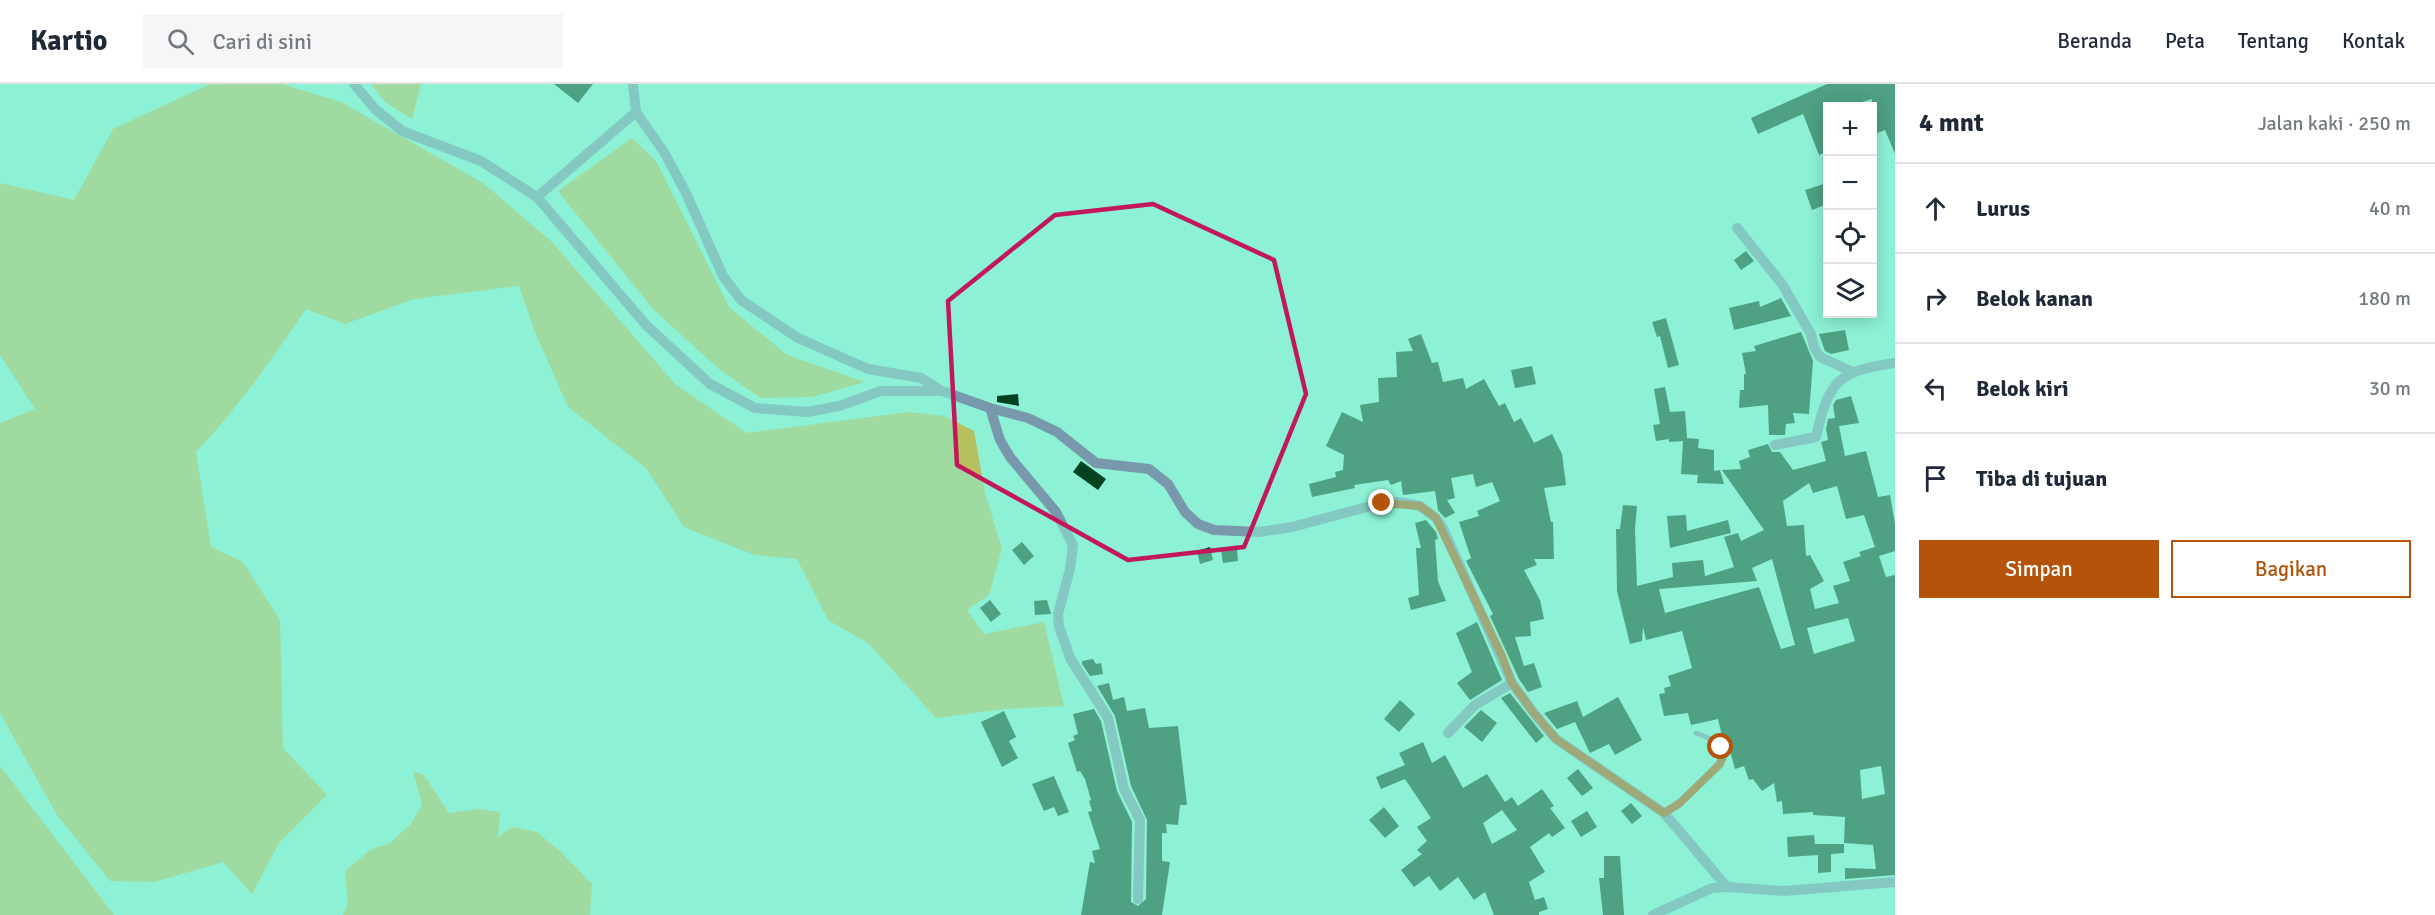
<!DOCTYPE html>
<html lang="id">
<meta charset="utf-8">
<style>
:root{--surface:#fff;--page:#f6f6f7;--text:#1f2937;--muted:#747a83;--line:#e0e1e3;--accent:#b45309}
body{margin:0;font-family:Signika,sans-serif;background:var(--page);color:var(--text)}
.controls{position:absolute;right:18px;top:18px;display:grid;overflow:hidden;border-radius:0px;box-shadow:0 3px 15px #0003}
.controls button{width:54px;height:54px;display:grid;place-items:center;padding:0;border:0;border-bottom:2px solid var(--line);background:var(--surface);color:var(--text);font:30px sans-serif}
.stop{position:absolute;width:18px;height:18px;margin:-14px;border:4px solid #b45309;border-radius:50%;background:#fff}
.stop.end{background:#b45309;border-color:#fff;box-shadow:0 2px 6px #0008}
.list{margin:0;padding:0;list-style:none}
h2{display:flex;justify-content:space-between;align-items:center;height:78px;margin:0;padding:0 24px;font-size:26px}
h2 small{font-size:20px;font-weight:400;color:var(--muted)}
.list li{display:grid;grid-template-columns:39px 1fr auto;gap:18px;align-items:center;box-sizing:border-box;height:90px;padding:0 24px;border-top:2px solid var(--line)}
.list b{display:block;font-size:22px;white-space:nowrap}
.list em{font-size:20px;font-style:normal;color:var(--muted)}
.actions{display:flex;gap:12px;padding:18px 24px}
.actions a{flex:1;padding:14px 0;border:2px solid var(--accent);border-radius:0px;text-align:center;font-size:21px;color:var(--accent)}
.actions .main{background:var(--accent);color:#fff}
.icon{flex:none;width:33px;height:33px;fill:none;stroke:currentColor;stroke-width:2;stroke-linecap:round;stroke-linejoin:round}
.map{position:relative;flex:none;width:1895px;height:831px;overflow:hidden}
header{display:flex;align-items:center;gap:36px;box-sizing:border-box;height:84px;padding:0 30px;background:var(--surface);border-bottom:2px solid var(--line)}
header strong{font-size:28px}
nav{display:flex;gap:33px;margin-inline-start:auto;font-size:21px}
.search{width:420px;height:54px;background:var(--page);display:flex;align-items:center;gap:15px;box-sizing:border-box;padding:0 21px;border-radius:0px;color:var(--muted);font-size:22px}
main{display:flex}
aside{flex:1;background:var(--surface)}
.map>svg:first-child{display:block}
.green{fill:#b7c05f}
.building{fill:#034221;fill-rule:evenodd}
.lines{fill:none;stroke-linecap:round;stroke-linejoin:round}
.service{stroke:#7899ac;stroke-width:5}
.minor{stroke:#7899ac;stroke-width:10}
.route{stroke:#b45309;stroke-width:8}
.marked{fill:none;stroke:#c2185b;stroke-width:4.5;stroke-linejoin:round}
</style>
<header>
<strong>Kartio</strong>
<div class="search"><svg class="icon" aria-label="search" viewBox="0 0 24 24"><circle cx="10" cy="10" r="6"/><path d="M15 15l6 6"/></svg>Cari di sini</div>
<nav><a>Beranda</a><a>Peta</a><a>Tentang</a><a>Kontak</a></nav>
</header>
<main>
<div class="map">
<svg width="1895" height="831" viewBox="0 0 1895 831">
<rect width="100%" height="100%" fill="#8df1d5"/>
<path class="green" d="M210,0H282L341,18L483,99L552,158L676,301L747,349L908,328L944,332L974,347L985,409L1002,464L989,511L967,526L984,550L1044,538L1064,622L1005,625L936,634L869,560L828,536L797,475L754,471L684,443L646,384L568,323L535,248L519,202L414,215L345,240L306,225C272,275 238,324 196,368L211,463L243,478L280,536L283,664L327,711L279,759L252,810L223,778L154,798L110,797L57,731L0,629V339L35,325L0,271V99L74,116L113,45Z
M371,0H421L412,35L385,18Z
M632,54L656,77L729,223L787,271L865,298L812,313L761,314L721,287L653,225L558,107Z
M0,682L114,831H0Z
M413,687L424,691L449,729L478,725L500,728L498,753L513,743L537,748L561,768L592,800L590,831H343L348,820L345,787L370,766L390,759L411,740L422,720Z"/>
<path class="building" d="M554,0H593L578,19Z
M1827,0H1895V70L1885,46L1872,51V15L1849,22H1827V68L1819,71L1803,30L1758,50L1751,34Z
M1827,99V120L1812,126L1805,106Z
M1746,167L1754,177L1741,186L1734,176Z
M1781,214L1791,232L1734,246L1729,224L1759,217L1760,223Z
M1666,234L1679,281L1668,284L1660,252L1657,253L1652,238Z
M1845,246L1849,266L1831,270L1825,267L1819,250Z
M1801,248L1813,277L1809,330L1793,329L1795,339L1786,340L1785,351H1769L1768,321L1739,324L1740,306H1744V290H1746L1742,269L1756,267L1754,262Z
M1421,250L1432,279L1438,278L1443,298L1463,294L1466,305L1484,295L1499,322L1505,319L1514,338L1521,334L1534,359L1552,350L1562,370L1566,401L1544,404L1551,438H1553L1554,475H1534L1537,481L1524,486L1540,516L1544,535L1530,538L1531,552L1515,553L1524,582L1534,579L1542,603L1528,608L1519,595L1490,532L1493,530L1466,477L1471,474L1459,438L1479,432L1477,427L1500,417L1492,398L1476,403L1473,390L1451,394L1455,414L1447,416L1455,429L1445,434L1438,426L1435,407L1403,411L1401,397L1391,401L1388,396L1354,401L1355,404L1312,413L1309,400L1336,393L1335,388L1343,386L1344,371L1326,362L1342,328L1363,338L1360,321L1379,318L1378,294L1397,293L1396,268L1413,267L1408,255Z
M1532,282L1536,300L1515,304L1511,286Z
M1665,303L1670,328L1685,327L1687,354L1699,355L1698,364L1714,366V387L1720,386L1724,400L1697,399L1698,391L1681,390L1683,357L1669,358V355L1656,357L1653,341L1660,340L1654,305Z
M1018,310L1019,322L997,318V312Z
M1851,312L1859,339L1839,342L1845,372L1866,367L1878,413L1890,411L1895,440V467L1879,472L1886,493L1895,491V791L1845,795V784L1876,785L1873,761L1844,759L1845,733L1813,731V728L1783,730L1782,717L1777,718L1774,699L1762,707L1753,695L1749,696L1744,682L1735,685L1728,660H1724L1718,635L1691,641L1688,629L1664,632L1659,610L1665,609L1664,604L1671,602L1668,592L1692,584L1682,547L1646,556L1643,543L1642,557L1630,560L1617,507L1616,445H1620L1623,421L1637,422L1635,445L1637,502L1673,493L1672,479L1703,476L1705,492L1734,483L1724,453L1738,449L1741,457L1764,446L1722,386L1741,385L1739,377L1750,373L1748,366L1768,360L1772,368H1780L1793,386L1826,377L1821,358L1828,356L1826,345L1828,335L1835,334L1833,321L1836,316ZM1809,399L1813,409L1837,402L1846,435L1864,431L1875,463L1859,468L1861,472L1843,478L1850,497L1833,502L1839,519L1815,525L1810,505L1824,497L1810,471L1806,472L1804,441L1787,442L1783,417ZM1772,475L1795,561L1781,565L1759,503L1665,529L1659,505L1757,497L1752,484ZM1848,534L1855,557L1814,570L1807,544ZM1881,682L1885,710L1862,715L1860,686Z
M1081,377L1106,395L1098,406L1073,388Z
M1686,431L1687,447L1728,436L1731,449L1670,464L1667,432Z
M1426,436L1436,448L1438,455L1435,456L1438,497L1446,517L1411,526L1408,514L1419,511L1416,464H1421L1415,439Z
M1022,458L1034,472L1024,481L1012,466Z
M1210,463L1213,476L1200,480L1197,467Z
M1237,465L1238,477L1223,479L1221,466Z
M990,516L1001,530L991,538L980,524Z
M1047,516L1051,530L1035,531L1034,517Z
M1477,538L1502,596L1470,616L1457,599L1472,588L1456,549Z
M1093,575L1096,580L1101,579L1103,590L1090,592L1082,580V577Z
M1109,599L1113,616L1124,613L1127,627L1145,624L1149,644L1178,642L1187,721H1180L1178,741L1166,740L1167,749H1162V777L1170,778L1162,831H1081L1090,778L1095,779L1092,767L1100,765L1088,728L1092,727L1089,717L1091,716L1085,695L1080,687L1077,688L1068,659L1075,656L1073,652L1078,650L1073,630L1094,625L1101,637L1117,707L1132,738L1131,818L1138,822L1146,815L1147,736L1131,702L1115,632L1097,602Z
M1510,609L1544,652L1536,659L1501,614Z
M1618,613L1642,656L1615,671L1609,660L1590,669L1575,638L1557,645L1544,629L1577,617L1583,633Z
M1400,616L1415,630L1399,648L1384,635Z
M1481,626L1497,639L1482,658L1464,643Z
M1004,627L1016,653L1009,657L1018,674L1002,683L981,638Z
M1423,658L1432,679L1445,671L1463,704L1487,690L1505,718L1512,713L1518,722L1542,705L1554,722L1550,724L1565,744L1552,753L1549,749L1530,763L1545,788L1529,798L1535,816L1544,813L1548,825L1539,828V831H1494L1485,808L1474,816L1458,793L1440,807L1429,792L1414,803L1401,786L1422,770L1417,766L1427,757L1417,743L1431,734L1405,695L1381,705L1376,693L1405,681L1399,669ZM1502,726L1517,746L1492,760L1483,739Z
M1578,685L1593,704L1582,712L1567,694Z
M1054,692L1069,728L1058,732L1054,723L1044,727L1032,700Z
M1631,719L1642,732L1632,740L1621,727Z
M1384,723L1399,742L1385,754L1369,736Z
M1587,727L1597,743L1581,753L1571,737Z
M1814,751L1815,760H1844V769L1831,770V788L1818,789V771L1788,773L1787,753Z
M1604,772H1620L1624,831H1603L1599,794H1604Z"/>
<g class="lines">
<path class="service" d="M1664,729L1693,707L1722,675L1718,658L1696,649"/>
<path class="minor" d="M354,0L375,25L402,47L481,77L537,113L646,241L710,300L755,324L807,328L839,322L881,307H942
M633,0L636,28L664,68L686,109L723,192L741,216L798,254L868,285L921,294L942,307L990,324L1028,334L1057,348L1096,379L1149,385L1168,400L1185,428L1198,440L1214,446L1259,448L1292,443L1382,419L1398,418L1420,422L1436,434L1443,444L1512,599L1533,628L1556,655L1664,729L1727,803L1784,807L1895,798
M537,113L636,28
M1737,144L1782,200L1811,250L1814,263L1820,273L1853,288
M990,324L1000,356L1010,373L1056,428L1073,461L1070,485L1058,530L1059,542L1070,574L1108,634L1124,705L1140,736L1138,815
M1775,361L1816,353C1829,296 1838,287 1895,279
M1448,649L1475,621L1512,599
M1653,831L1712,804L1727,803"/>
</g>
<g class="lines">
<path class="route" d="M1382,419L1420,422L1436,434L1502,572L1512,599L1533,628L1556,655L1664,729L1680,719L1720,680L1722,675L1721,663"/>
</g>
<path d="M0 0H1895V831H0ZM1153,120L1274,176L1306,310L1244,463L1128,476L957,381L948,217L1055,131Z" fill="#8df1d5" fill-opacity=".55" fill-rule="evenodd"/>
<path class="marked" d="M1153,120L1274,176L1306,310L1244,463L1128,476L957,381L948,217L1055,131Z"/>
</svg>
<div class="controls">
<button>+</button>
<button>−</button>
<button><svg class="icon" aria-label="locate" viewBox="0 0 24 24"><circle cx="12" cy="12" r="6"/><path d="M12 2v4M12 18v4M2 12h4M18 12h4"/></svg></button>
<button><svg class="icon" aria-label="layers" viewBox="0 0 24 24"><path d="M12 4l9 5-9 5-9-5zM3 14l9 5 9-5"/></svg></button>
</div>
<div class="stop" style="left:1721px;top:663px"></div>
<div class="stop end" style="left:1382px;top:419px"></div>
</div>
<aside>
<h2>4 mnt<small>Jalan kaki · 250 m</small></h2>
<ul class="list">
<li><svg class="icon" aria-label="ahead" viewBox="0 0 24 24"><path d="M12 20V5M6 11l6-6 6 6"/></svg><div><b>Lurus</b></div><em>40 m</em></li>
<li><svg class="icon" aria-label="right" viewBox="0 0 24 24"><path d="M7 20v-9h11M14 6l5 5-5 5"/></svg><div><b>Belok kanan</b></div><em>180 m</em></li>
<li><svg class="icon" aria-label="left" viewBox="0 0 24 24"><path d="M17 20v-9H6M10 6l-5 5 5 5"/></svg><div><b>Belok kiri</b></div><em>30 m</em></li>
<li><svg class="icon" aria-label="arrive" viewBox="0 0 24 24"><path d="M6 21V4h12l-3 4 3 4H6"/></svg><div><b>Tiba di tujuan</b></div></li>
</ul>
<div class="actions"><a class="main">Simpan</a><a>Bagikan</a></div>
</aside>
</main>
